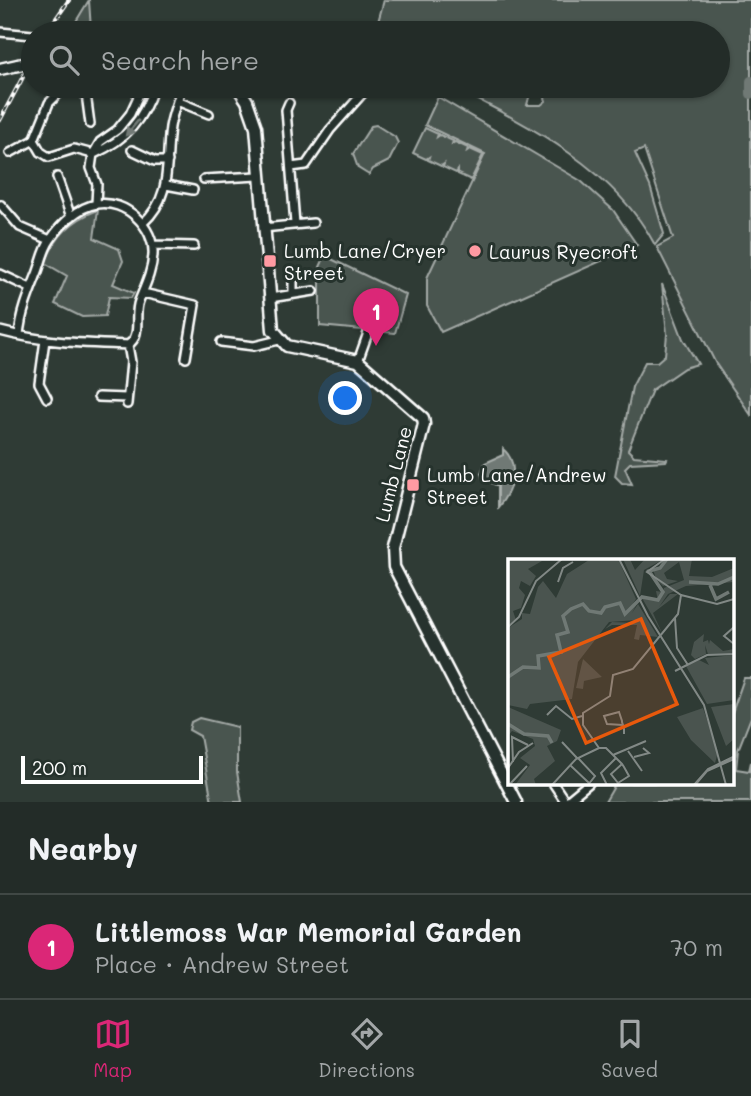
<!DOCTYPE html>
<meta charset="utf-8">
<style>
:root{--surface:#232c28;--page:#2f3834;--text:#f1f3f6;--muted:#a3a7a8;--line:#404845;--accent:#db2777}
body{margin:0;font-family:Mali,sans-serif;background:var(--page);color:var(--text)}
.scale{position:absolute;left:21px;bottom:18px;width:182px;box-sizing:border-box;padding-left:7px;border:4px solid #fff;border-top:0;font-size:19px;line-height:24px;white-space:nowrap;color:#fff;-webkit-text-stroke:5px #26332d;paint-order:stroke}
.you{position:absolute;left:346px;top:399px;width:24px;height:24px;margin:-18px;border:5px solid #fff;border-radius:50%;background:#1a73e8;box-shadow:0 0 0 10px #1a73e833}
.badge{display:grid;place-items:center;width:46px;height:46px;border-radius:50%;background:var(--accent);color:#fff;font-size:23px;font-weight:700}
.pin{position:absolute;translate:-50% -58px;filter:drop-shadow(0 2px 4px #0008)}
.pin::after{content:'';position:absolute;top:37px;width:24px;height:21px;background:inherit;clip-path:polygon(0 0,100% 0,50% 100%)}
.list{margin:0;padding:0;list-style:none}
h2{display:flex;justify-content:space-between;align-items:center;height:91px;margin:0;padding:0 28px;font-size:30px}
h2 small{font-size:23px;font-weight:400;color:var(--muted)}
.list li{display:grid;grid-template-columns:46px 1fr auto;gap:21px;align-items:center;box-sizing:border-box;height:105px;padding:0 28px;border-top:2px solid var(--line)}
.list b{display:block;font-size:26px;white-space:nowrap}
.list p{margin:0;font-size:23px;white-space:nowrap;color:var(--muted)}
.list em{font-size:23px;font-style:normal;color:var(--muted)}
.icon{flex:none;width:38px;height:38px;fill:none;stroke:currentColor;stroke-width:2;stroke-linecap:round;stroke-linejoin:round}
.map{position:relative;flex:none;width:751px;height:802px;overflow:hidden}
.search{position:absolute;background:var(--surface);box-shadow:0 2px 5px #0004;left:21px;right:21px;top:21px;height:77px;display:flex;align-items:center;gap:18px;box-sizing:border-box;padding:0 24px;border-radius:38px;color:var(--muted);font-size:26px}
.sheet{height:196px;background:var(--surface)}
nav{display:flex;justify-content:space-around;align-items:center;box-sizing:border-box;height:98px;border-top:2px solid var(--line);background:var(--surface);font-size:19px;color:var(--muted)}
nav a{display:grid;justify-items:center;gap:4px}
nav .on{color:var(--accent)}
.map>svg:first-child{display:block}
.green{fill:#4a544f;stroke:#a4aaa7;stroke-width:2}
.water{fill:#707975;stroke:#a9afac;stroke-width:2}
.lines{fill:none;stroke-linecap:round;stroke-linejoin:round}
.river{stroke:#707975;stroke-width:10}
.street-casing{stroke:#fff;stroke-width:12}
.secondary-casing{stroke:#fff;stroke-width:15}
.street{stroke:#26332d;stroke-width:7}
.secondary{stroke:#26332d;stroke-width:10}
.rail-casing{stroke:#fff;stroke-width:4.5}
.rail{stroke:#26332d;stroke-width:2;stroke-dasharray:5;stroke-linecap:butt}
.secondary-bridge-casing{stroke:#fff;stroke-width:15;stroke-linecap:butt}
.secondary-bridge{stroke:#26332d;stroke-width:10}
.oneway{fill:#727a76}
.poi-dot{fill:#ff9aa2;stroke:#26332d;stroke-width:2.5}
.labels{text-anchor:middle;dominant-baseline:central;stroke-width:6;stroke-linejoin:round;paint-order:stroke}
.poi-label{font-size:19px;fill:#fff;stroke:#26332d;text-anchor:start}
.street-label{font-size:19px;fill:#fff;stroke:#26332d}
.inset-river{fill:none;stroke:#707975;stroke-width:3.5}
.inset-road{fill:none;stroke:#828986;stroke-width:2}
.view{fill:#e8590c;fill-opacity:0.15;stroke:#e8590c;stroke-width:3.5}
.inset-edge{fill:none;stroke:#fff;stroke-width:3.5}
</style>
<div class="map">
<svg width="751" height="802" viewBox="0 0 751 802">
<rect width="100%" height="100%" fill="#2f3b35"/>
<filter id="ink" filterUnits="userSpaceOnUse"><feTurbulence type="fractalNoise" baseFrequency=".0143" numOctaves="2"/><feDisplacementMap in="SourceGraphic" scale="14" xChannelSelector="R" yChannelSelector="G"/><feConvolveMatrix kernelMatrix="1 2 1 2 8 2 1 2 1" color-interpolation-filters="sRGB"/></filter>
<g filter="url(#ink)">
<path class="green" d="M89,0L91,30L117,31L69,33Z
M384,0H751V415L716,364L657,247L673,238L644,149L635,153L650,186L664,234L655,245C614,167 526,124 451,86H532L527,105H541L546,101L542,88L545,86H718V33H573L561,27L562,33H375Z
M438,97L581,181L613,210L637,245L441,332L427,306V278L485,154L425,125Z
M376,125L395,137L398,143L389,161L373,169L369,175L358,168L353,154L371,126Z
M425,128L438,134L437,137L440,135L453,141L452,144L455,142L468,148L467,151L470,149L483,155L471,180L458,174V170L456,173L443,167L444,164L441,166L428,160L429,157L426,159L413,153Z
M98,210L94,238L119,249L123,261L113,284L134,293L131,298L109,297L105,316L82,317L55,304L67,276L45,263C56,236 71,220 98,210Z
M325,256L406,295L395,333L320,326V267Z
M662,284L683,339L698,364L684,368L652,390L628,450L634,456L667,459L666,461L630,463L625,468L632,484L622,483L615,476L632,387L645,362H657L665,355L667,334Z
M744,678H751V717L738,750L736,769L749,771L751,762V802H605L616,783H732V713Z
M199,718L237,727V772L242,802H212L200,736L189,730L191,722Z"/>
<path class="water" d="M503,449C521,464 512,491 498,507V486L483,479L481,473L485,463L503,455Z"/>
<g class="lines">
<path class="river" d="M751,81V94"/>
<defs>
<path id="street" d="M0,32L33,35
M66,86L49,103L34,140L41,152L49,157L74,149L93,154
M85,86L90,124
M177,101L209,114
M289,103L286,110L295,224
M132,150L155,161H168
M10,153L34,140
M94,154C127,139 143,120 154,86
M291,167L306,165L330,130L363,93
M57,177L71,217
M204,179L258,176
M166,185L193,190
M96,204L97,184L91,168L93,154L100,142L117,130L130,114L143,86
M1,205L20,227L50,240
M143,223C173,196 165,163 170,127C172,115 176,105 179,95
M263,228L313,223
M153,245L194,246
M0,274L30,288
M293,292V274
M143,293L195,305L186,358
M270,298L314,291
M0,331C45,343 81,343 128,345C143,335 133,316 139,301C145,286 152,272 153,255C155,227 125,199 97,204C78,207 61,224 51,239C43,250 42,262 37,274C29,294 21,313 19,335
M45,340L39,383L47,398
M221,342L254,346L279,340
M358,361L368,333
M98,397L127,398
M127,404L131,362L128,345
M553,783L565,801
M566,802L589,783"/>
<path id="secondary" d="M0,69L18,65
M237,86L247,101L256,127L273,330L287,346L358,361L423,418L424,424L393,548L394,567L516,802"/>
</defs>
<use href="#street" class="street-casing"/>
<use href="#secondary" class="secondary-casing"/>
<use href="#street" class="street"/>
<use href="#secondary" class="secondary"/>
<defs>
<path id="rail" d="M46,33L69,0
M0,120L33,58"/>
</defs>
<use href="#rail" class="rail-casing"/>
<use href="#rail" class="rail"/>
<defs>
<path id="secondary-bridge" d="M18,65L33,62"/>
</defs>
<use href="#secondary-bridge" class="secondary-bridge-casing"/>
<use href="#secondary-bridge" class="secondary-bridge"/>
</g>
<defs><path id="oneway-solid" d="M-6-.8H1V-3.2L6.5 0L1 3.2V.8H-6Z" transform="scale(1.75)"/></defs>
<use class="oneway" href="#oneway-solid" transform="translate(132 128) rotate(130)"/>
</g>
<g class="poi-dot">
<circle cx="475" cy="251" r="7"/>
<rect x="263" y="254" width="14" height="14" rx="3.5"/>
<rect x="406" y="478" width="14" height="14" rx="3.5"/>
</g>
<g class="labels">
<g class="poi-label">
<text x="284" y="250">Lumb Lane/Cryer<tspan x="284" dy="22">Street</tspan></text>
<text x="489" y="251">Laurus Ryecroft</text>
<text x="427" y="474">Lumb Lane/Andrew<tspan x="427" dy="22">Street</tspan></text>
</g>
<g class="street-label">
<text transform="translate(393 474) rotate(-76)">Lumb Lane</text>
</g>
</g>
<g transform="translate(508 559)">
<rect width="226" height="226" fill="#2f3b35"/>
<path d="M0,0L34,2L20,10L28,17L22,27L13,22L11,29L17,36L13,49L5,52L8,61L0,67ZM110,0L128,40L118,55L130,43L124,54L130,45L150,78L132,76L131,81L126,80L129,66H104L97,70L104,63L128,64L129,61L101,63L70,103L64,140L22,145L19,150L0,146V69L14,60V54L22,55L30,28L35,22L48,39L59,15L81,1ZM115,0H122L127,11L137,0H156L136,11L132,37ZM158,0H184L181,17L204,18L226,9V23L178,27L160,35L151,48L162,35H170L145,54L154,74L134,39L150,42L148,32L155,33L156,29L176,21L171,3L156,14L159,20L170,22L155,27L148,20L145,10L153,9ZM196,75L195,83L200,81L201,85L202,81L215,92L226,90V95H200L197,86L198,95L187,100L183,96L186,83ZM226,96V141L199,145L178,107L191,101L201,106L197,99ZM75,100L94,118L76,122L75,130L68,129ZM226,145V180L218,187L203,148ZM0,148L53,171L49,182L39,187L47,202L26,220L28,226H7L22,206L12,199L27,187L25,180L4,172L0,177ZM195,149L210,193L207,204L183,181L169,158Z" fill="#4a544f"/>
<path class="inset-river" d="M181,23L210,25L226,18M202,26L208,40L221,33M0,118L15,108L31,109L30,97L53,93L49,76L60,73L55,57L63,50L75,45L81,52L93,54L97,48L112,44L117,55L134,38L150,41L155,33L141,12L152,9L159,0M0,165L16,175L40,177L44,184"/>
<path class="inset-road" d="M111,0L140,57L196,146L218,226M157,0L139,13L173,36M50,23L55,9L65,3M173,36L209,45L226,40M167,59L169,89L180,106M0,68L11,58L28,22L54,0M226,68L216,77L226,85M167,112L199,96L226,95M39,156L48,147L64,160L74,157M115,166L99,165L96,157L111,153L114,162V163L115,166L116,170V175M54,183L69,199M91,189L75,166V154L102,137L105,116L125,110L170,55L173,36M91,189H98L114,205L116,208L121,217L110,224L103,215L114,205M120,192L134,212M105,196L138,182M126,198L141,194L135,189M70,199L87,217L80,226M5,203L4,178L20,186M62,206L81,224M0,209L11,193L25,184M1,226L19,207M44,226L68,200L91,189M99,226L93,214L108,199M186,226L200,210L225,198M187,226L199,212L226,200"/>
<path class="view" d="M133,60L169,145L78,184L41,98Z"/>
<rect width="226" height="226" class="inset-edge"/>
</g>
</svg>
<div class="scale">200 m</div>
<div class="you"></div>
<div class="pin badge" style="left:376px;top:346px">1</div>
<div class="search"><svg class="icon" aria-label="search" viewBox="0 0 24 24"><circle cx="10" cy="10" r="6"/><path d="M15 15l6 6"/></svg>Search here</div>
</div>
<section class="sheet">
<h2>Nearby<small></small></h2>
<ul class="list">
<li><span class="badge">1</span><div><b>Littlemoss War Memorial Garden</b><p>Place · Andrew Street</p></div><em>70 m</em></li>
</ul>
</section>
<nav>
<a class="on"><svg class="icon" aria-label="map" viewBox="0 0 24 24"><path d="M3 6l6-2 6 2 6-2v14l-6 2-6-2-6 2zM9 4v14M15 6v14"/></svg>Map</a>
<a><svg class="icon" aria-label="directions" viewBox="0 0 24 24"><path d="M12 3l9 9-9 9-9-9zM9 14v-3h6M13 9l2 2-2 2"/></svg>Directions</a>
<a><svg class="icon" aria-label="saved" viewBox="0 0 24 24"><path d="M7 4h10v16l-5-4-5 4z"/></svg>Saved</a>
</nav>
